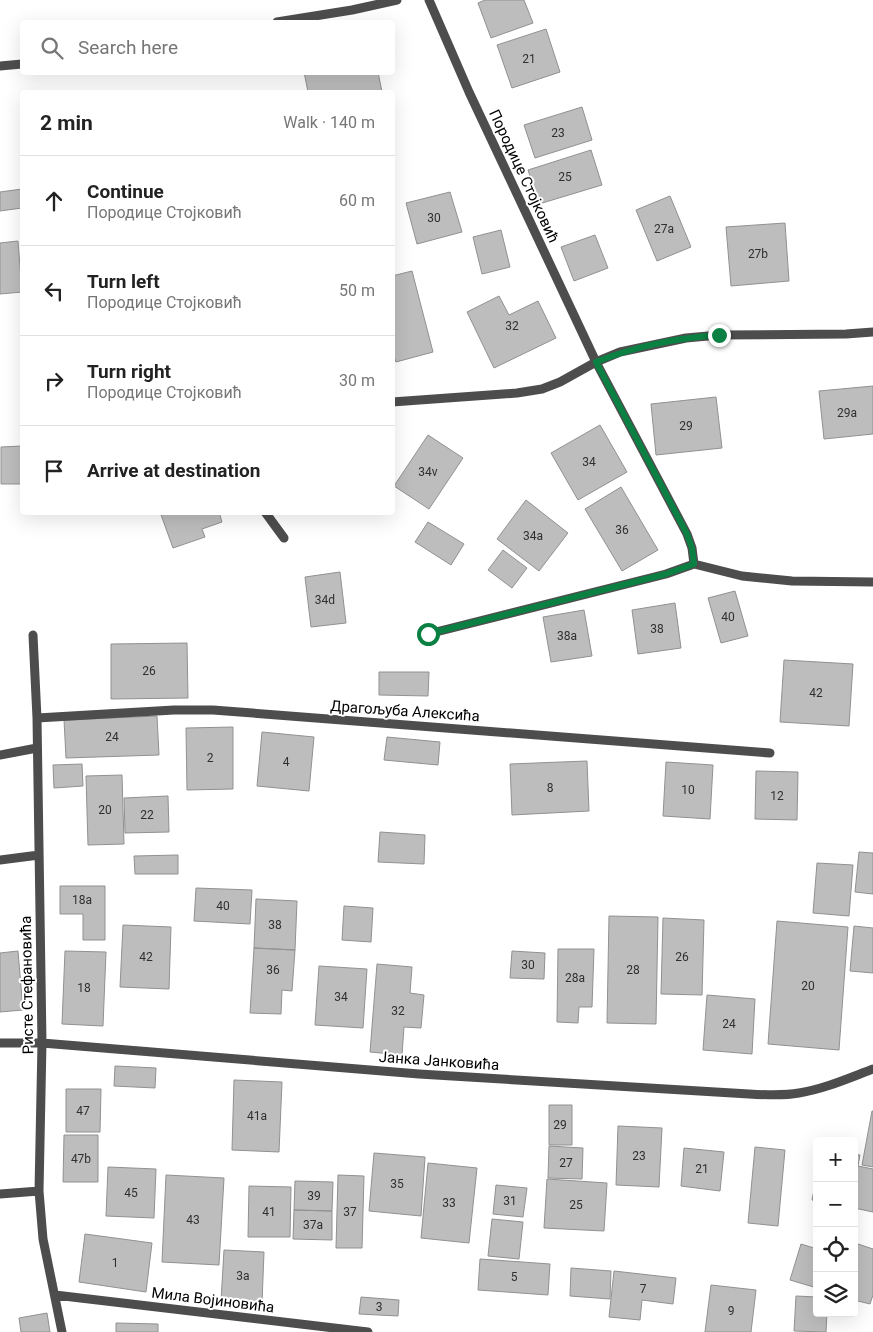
<!DOCTYPE html>
<meta charset="utf-8">
<style>
:root{--surface:#fff;--page:#f2f2f2;--text:#222;--muted:#767676;--line:#e0e0e0}
body{margin:0;font-family:Roboto,sans-serif;background:var(--page);color:var(--text)}
.controls{position:absolute;right:15px;bottom:15px;display:grid;overflow:hidden;border-radius:5px;box-shadow:0 5px 20px #0002}
.controls button{width:45px;height:45px;display:grid;place-items:center;padding:0;border:0;border-bottom:1px solid var(--line);background:var(--surface);color:var(--text);font:25px sans-serif}
.stop{position:absolute;width:15px;height:15px;margin:-11px;border:4px solid #0b8043;border-radius:50%;background:#fff}
.stop.end{background:#0b8043;border-color:#fff;box-shadow:0 1px 5px #0008}
.list{margin:0;padding:0;list-style:none}
h2{display:flex;justify-content:space-between;align-items:center;height:65px;margin:0;padding:0 20px;font-size:21px}
h2 small{font-size:16px;font-weight:400;color:var(--muted)}
.list li{display:grid;grid-template-columns:32px 1fr auto;gap:15px;align-items:center;box-sizing:border-box;height:90px;padding:0 20px;border-top:1px solid var(--line)}
.list b{display:block;font-size:19px;white-space:nowrap}
.list p{margin:0;font-size:16px;white-space:nowrap;color:var(--muted)}
.list em{font-size:16px;font-style:normal;color:var(--muted)}
.icon{flex:none;width:28px;height:28px;fill:none;stroke:currentColor;stroke-width:2;stroke-linecap:round;stroke-linejoin:round}
.map{position:relative;flex:none;width:873px;height:1332px;overflow:hidden}
.search{position:absolute;background:var(--surface);box-shadow:0 5px 20px #0002;left:20px;top:20px;width:375px;height:55px;display:flex;align-items:center;gap:12px;box-sizing:border-box;padding:0 18px;border-radius:5px;color:var(--muted);font-size:19px}
.panel{position:absolute;background:var(--surface);box-shadow:0 5px 20px #0002;left:20px;top:90px;width:375px;height:425px;border-radius:5px}
.map>svg:first-child{display:block}
.building{fill:#bdbdbd;stroke:#919191}
.lines{fill:none;stroke-linecap:round;stroke-linejoin:round}
.minor{stroke:#4d4d4d;stroke-width:9}
.route{stroke:#0b8043;stroke-width:6}
.labels{text-anchor:middle;dominant-baseline:central;stroke-width:4;stroke-linejoin:round;paint-order:stroke}
.number-label{font-size:12px;fill:#2f2f2f}
.street-label{font-size:15px;fill:#000;stroke:#fff}
</style>
<div class="map">
<svg width="873" height="1332" viewBox="0 0 873 1332">
<rect width="100%" height="100%" fill="#fff"/>
<path class="building" d="M485,0H524L533,23L491,38L478,3Z
M546,29L560,72L512,88L497,45Z
M304,72H378L382,92H308Z
M582,107L592,140L535,158L524,125Z
M591,150L602,185L539,204L528,170Z
M22,189V208L0,211V192Z
M450,192L462,232L417,244L406,203Z
M670,196L691,247L657,261L636,210Z
M785,223L789,281L731,286L726,227Z
M501,230L510,267L482,274L473,237Z
M595,235L608,268L574,281L561,247Z
M18,241L22,292L0,294V243Z
M412,271L433,352L396,362L392,350V276Z
M499,296L509,315L538,301L556,338L494,368L467,312Z
M873,386V434L824,439L819,391Z
M716,397L722,448L656,455L651,404Z
M600,425L627,472L578,500L551,453Z
M428,435L463,458L429,509L394,486Z
M22,446V505V484H1V447Z
M621,487L658,550L622,571L585,509Z
M526,500L568,533L539,571L497,539Z
M160,512H219L222,522L202,529L205,537L173,548Z
M428,522L464,544L451,565L415,542Z
M503,550L527,568L512,588L488,570Z
M340,572L346,623L311,627L305,577Z
M735,591L748,636L721,643L708,598Z
M675,603L681,648L638,654L632,610Z
M584,610L592,656L551,662L543,617Z
M187,643L188,698L111,699V644Z
M784,660L853,664L849,726L780,722Z
M379,672H429L428,696L379,695Z
M157,716L159,755L66,758L64,720Z
M233,727V789L187,790L186,728Z
M262,732L314,737L309,791L257,786Z
M387,737L440,742L438,765L384,760Z
M587,761L589,811L512,815L510,764Z
M666,762L713,765L710,819L663,816Z
M82,764L83,786L54,788L53,765Z
M756,771L798,772L797,820L755,819Z
M122,775L124,844L88,845L86,776Z
M168,796L169,832L125,833L124,798Z
M380,832L425,835L424,864L378,862Z
M859,852L873,853V894L855,892Z
M178,855V874H135L134,856Z
M817,863L853,865L849,916L813,913Z
M60,886H105V940H83V914H60Z
M196,888L252,890L250,924L194,921Z
M256,899L297,901L295,950L254,948Z
M344,906L373,908L371,942L342,940Z
M609,916L658,917L656,1024L607,1023Z
M663,918L704,920L702,995L661,994Z
M777,921L848,927L839,1050L768,1044Z
M123,925L171,927L169,989L120,987Z
M854,926L873,928V973L850,971Z
M254,948L295,950L292,991L282,990L281,1014L250,1013Z
M558,949H594L592,1007H579L578,1023L557,1022Z
M18,951L23,1010L0,1012V953Z
M65,951L106,952L103,1026L62,1024Z
M512,951L545,953L544,979L510,978Z
M377,964L412,967L410,993L424,995L421,1028L404,1027L402,1055L370,1052Z
M319,966L367,969L363,1028L315,1025Z
M707,995L755,999L752,1054L703,1050Z
M115,1066L156,1068L155,1088L114,1086Z
M234,1080L282,1082L279,1152L232,1150Z
M66,1089H101L100,1132H66Z
M549,1105H572V1145H549Z
M872,1111H873V1167L862,1165Z
M618,1126L662,1128L659,1187L616,1185Z
M64,1135H98V1182H63Z
M549,1146L583,1148L582,1179L548,1178Z
M755,1147L785,1150L778,1226L748,1223Z
M684,1148L724,1152L720,1191L681,1186Z
M374,1153L425,1157L421,1216L369,1211Z
M854,1154L860,1155L858,1166L873,1169V1212L854,1208Z
M428,1163L477,1168L469,1243L421,1238Z
M108,1167L156,1169L154,1218L106,1216Z
M166,1175L224,1178L219,1265L162,1262Z
M338,1175L364,1176L362,1248H336Z
M817,1175V1201L812,1200Z
M547,1179L607,1183L604,1231L544,1228Z
M295,1181L333,1182L332,1211L294,1210Z
M496,1185L527,1188L523,1217L493,1214Z
M249,1186L291,1187L290,1237H248Z
M294,1210L332,1211V1240L293,1239Z
M492,1219L523,1222L519,1259L488,1256Z
M85,1234L152,1243L146,1292L79,1282Z
M801,1244L817,1249V1288L790,1280Z
M858,1244L873,1249V1295L870,1304L854,1300V1255Z
M224,1250L264,1252L262,1303L221,1301Z
M480,1259L550,1264L548,1295L478,1290Z
M571,1268L611,1271L610,1299L570,1296Z
M614,1271L676,1278L673,1304L642,1300L640,1320L609,1317Z
M711,1285L756,1290L751,1332H705Z
M796,1296L817,1297V1313H827L826,1332L794,1331Z
M361,1297L399,1300L398,1316L359,1314Z
M47,1313L50,1332H21L19,1318Z
M116,1323L158,1324V1332H116Z"/>
<g class="lines">
<path class="minor" d="M429,0L469,92L596,362L687,534L692,548L694,564
M277,22L352,10L397,0
M0,66L22,64
M392,402L517,393L542,389L560,382L596,362L620,352L686,338L719,335L846,334L873,332
M265,512L284,538
M428,634L666,574L694,564L742,576L792,581L873,582
M33,635L37,718L42,1043L39,1191L43,1239L62,1332
M37,718L174,710H213L770,753
M0,755L37,748
M0,860L39,855
M0,1043H42L419,1074L749,1094C766,1095 783,1096 799,1093C824,1089 849,1078 873,1069
M0,1194L39,1191
M55,1295L368,1332"/>
</g>
<g class="lines">
<path class="route" d="M428,634L666,574L694,564L692,548L687,534L596,362C636,346 677,338 719,335"/>
</g>
<g class="labels">
<g class="number-label">
<text x="529" y="59">21</text>
<text x="558" y="133">23</text>
<text x="565" y="177">25</text>
<text x="434" y="218">30</text>
<text x="664" y="229">27a</text>
<text x="758" y="254">27b</text>
<text x="512" y="326">32</text>
<text x="847" y="413">29a</text>
<text x="686" y="426">29</text>
<text x="589" y="462">34</text>
<text x="428" y="472">34v</text>
<text x="622" y="530">36</text>
<text x="533" y="536">34a</text>
<text x="325" y="600">34d</text>
<text x="728" y="617">40</text>
<text x="657" y="629">38</text>
<text x="567" y="636">38a</text>
<text x="149" y="671">26</text>
<text x="816" y="693">42</text>
<text x="112" y="737">24</text>
<text x="210" y="758">2</text>
<text x="286" y="762">4</text>
<text x="550" y="788">8</text>
<text x="688" y="790">10</text>
<text x="777" y="796">12</text>
<text x="105" y="810">20</text>
<text x="147" y="815">22</text>
<text x="82" y="900">18a</text>
<text x="223" y="906">40</text>
<text x="275" y="925">38</text>
<text x="146" y="957">42</text>
<text x="682" y="957">26</text>
<text x="528" y="965">30</text>
<text x="273" y="970">36</text>
<text x="633" y="970">28</text>
<text x="575" y="978">28a</text>
<text x="808" y="986">20</text>
<text x="84" y="988">18</text>
<text x="341" y="997">34</text>
<text x="398" y="1011">32</text>
<text x="729" y="1024">24</text>
<text x="83" y="1111">47</text>
<text x="257" y="1116">41a</text>
<text x="560" y="1125">29</text>
<text x="639" y="1156">23</text>
<text x="81" y="1159">47b</text>
<text x="566" y="1163">27</text>
<text x="702" y="1169">21</text>
<text x="397" y="1184">35</text>
<text x="131" y="1193">45</text>
<text x="314" y="1196">39</text>
<text x="510" y="1201">31</text>
<text x="449" y="1203">33</text>
<text x="576" y="1205">25</text>
<text x="269" y="1212">41</text>
<text x="350" y="1212">37</text>
<text x="193" y="1220">43</text>
<text x="313" y="1225">37a</text>
<text x="115" y="1263">1</text>
<text x="243" y="1276">3a</text>
<text x="514" y="1277">5</text>
<text x="643" y="1289">7</text>
<text x="379" y="1307">3</text>
<text x="731" y="1311">9</text>
</g>
<g class="street-label">
<text transform="translate(524 176) rotate(65)">Породице Стојковић</text>
<text transform="translate(405 711) rotate(4)">Драгољуба Алексића</text>
<text transform="translate(27 985) rotate(-91)">Ристе Стефановића</text>
<text transform="translate(439 1061) rotate(4)">Јанка Јанковића</text>
<text transform="translate(213 1300) rotate(7)">Мила Војиновића</text>
</g>
</g>
</svg>
<div class="controls">
<button>+</button>
<button>−</button>
<button><svg class="icon" aria-label="locate" viewBox="0 0 24 24"><circle cx="12" cy="12" r="6"/><path d="M12 2v4M12 18v4M2 12h4M18 12h4"/></svg></button>
<button><svg class="icon" aria-label="layers" viewBox="0 0 24 24"><path d="M12 4l9 5-9 5-9-5zM3 14l9 5 9-5"/></svg></button>
</div>
<div class="stop" style="left:428px;top:634px"></div>
<div class="stop end" style="left:719px;top:335px"></div>
<div class="search"><svg class="icon" aria-label="search" viewBox="0 0 24 24"><circle cx="10" cy="10" r="6"/><path d="M15 15l6 6"/></svg>Search here</div>
<section class="panel">
<h2>2 min<small>Walk · 140 m</small></h2>
<ul class="list">
<li><svg class="icon" aria-label="ahead" viewBox="0 0 24 24"><path d="M12 20V5M6 11l6-6 6 6"/></svg><div><b>Continue</b><p>Породице Стојковић</p></div><em>60 m</em></li>
<li><svg class="icon" aria-label="left" viewBox="0 0 24 24"><path d="M17 20v-9H6M10 6l-5 5 5 5"/></svg><div><b>Turn left</b><p>Породице Стојковић</p></div><em>50 m</em></li>
<li><svg class="icon" aria-label="right" viewBox="0 0 24 24"><path d="M7 20v-9h11M14 6l5 5-5 5"/></svg><div><b>Turn right</b><p>Породице Стојковић</p></div><em>30 m</em></li>
<li><svg class="icon" aria-label="arrive" viewBox="0 0 24 24"><path d="M6 21V4h12l-3 4 3 4H6"/></svg><div><b>Arrive at destination</b></div></li>
</ul>
</section>
</div>
